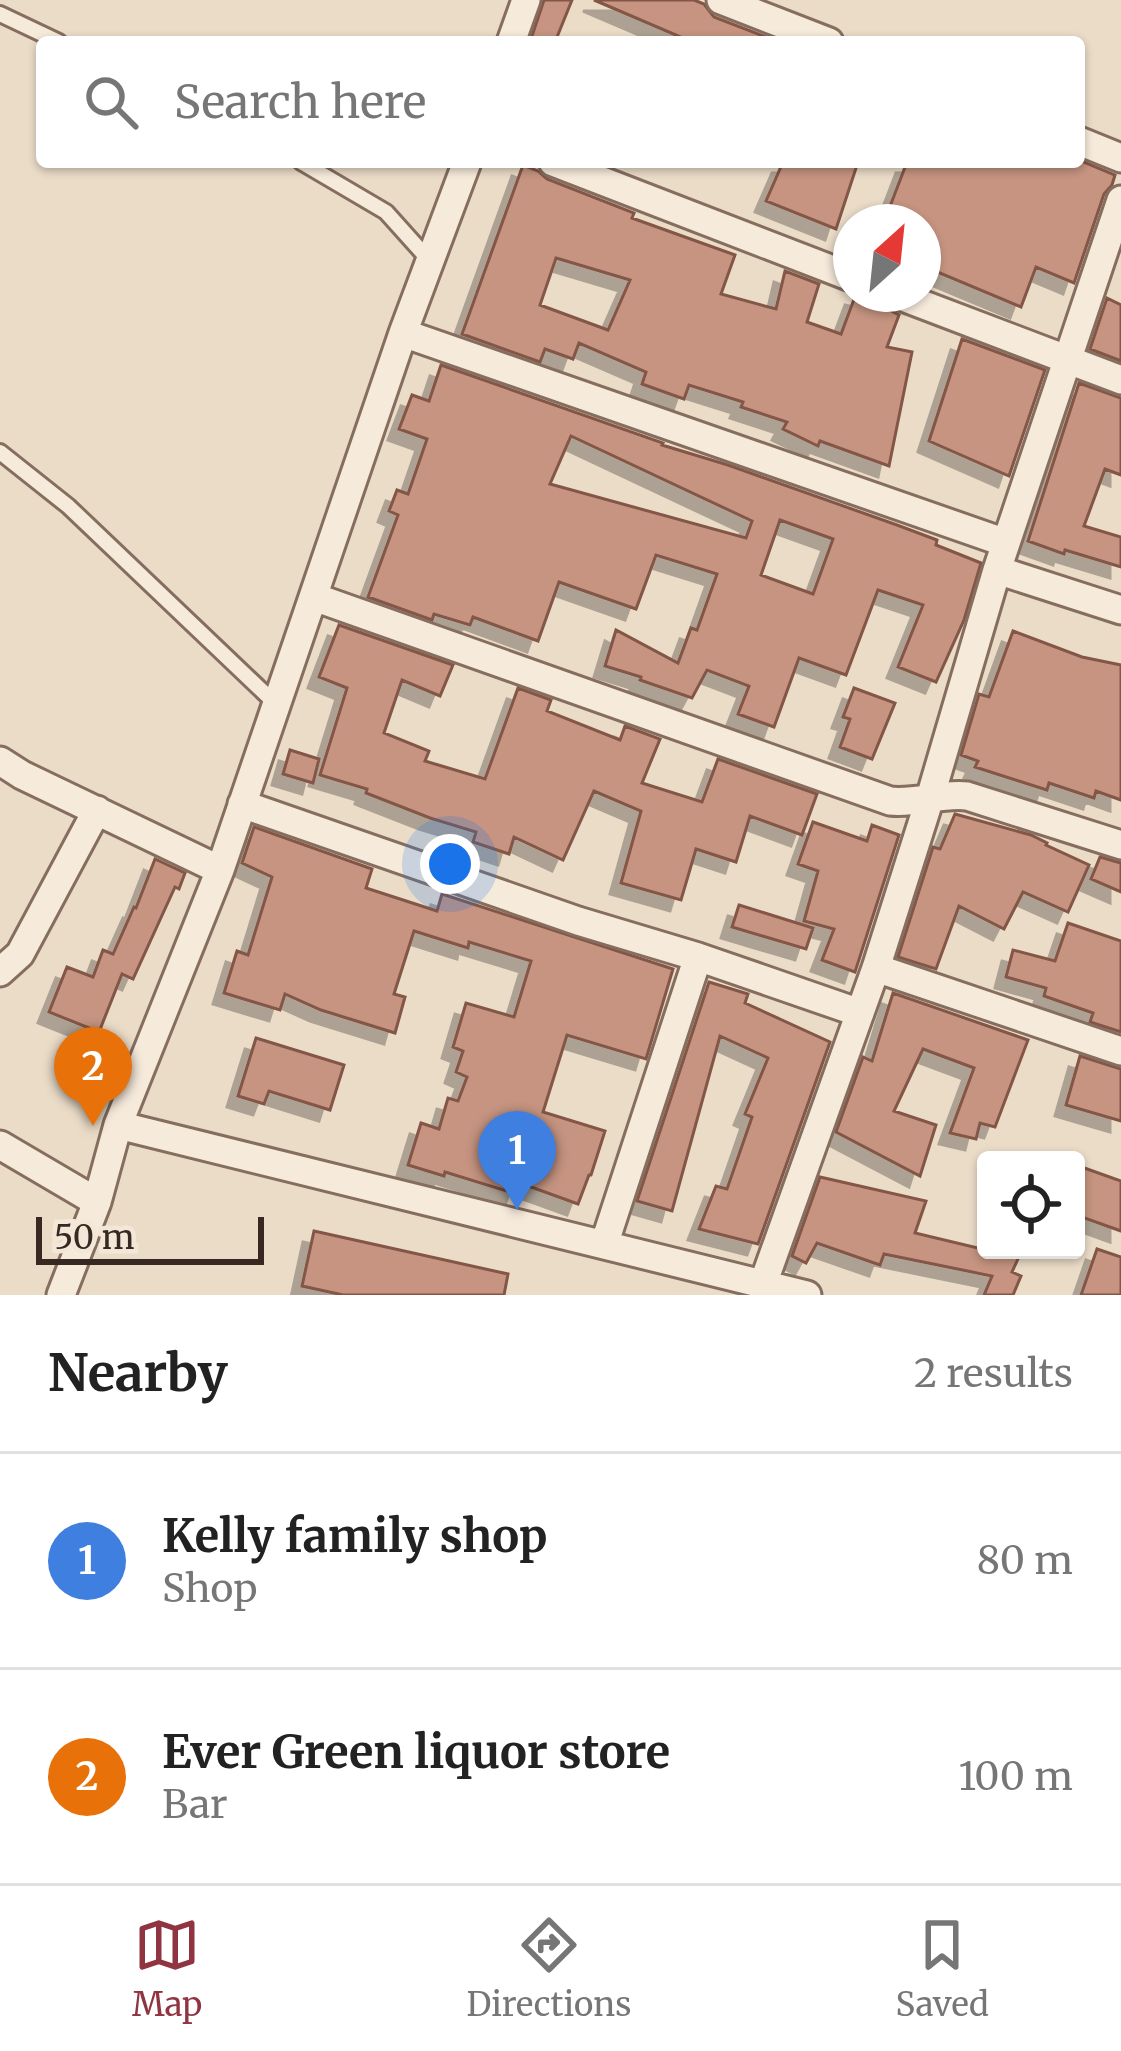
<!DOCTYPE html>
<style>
:root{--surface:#fff;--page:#f6f6f6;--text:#222;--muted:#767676;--line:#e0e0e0;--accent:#903442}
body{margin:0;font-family:Merriweather,serif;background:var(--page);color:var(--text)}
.controls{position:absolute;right:36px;bottom:36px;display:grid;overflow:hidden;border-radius:12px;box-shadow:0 3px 9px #0004}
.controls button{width:108px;height:108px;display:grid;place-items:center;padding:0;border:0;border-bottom:3px solid var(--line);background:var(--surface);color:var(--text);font:60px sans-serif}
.compass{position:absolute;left:833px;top:204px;width:108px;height:108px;border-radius:50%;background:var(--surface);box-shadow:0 3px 9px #0004;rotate:27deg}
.scale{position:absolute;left:36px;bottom:30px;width:228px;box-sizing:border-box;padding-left:12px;border:6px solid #372921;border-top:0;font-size:33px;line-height:42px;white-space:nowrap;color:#372921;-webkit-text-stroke:9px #f3e7d7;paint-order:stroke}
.you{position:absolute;left:450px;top:864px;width:42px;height:42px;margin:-30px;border:9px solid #fff;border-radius:50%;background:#1a73e8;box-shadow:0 0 0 18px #1a73e833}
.badge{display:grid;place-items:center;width:78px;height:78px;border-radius:50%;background:var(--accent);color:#fff;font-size:39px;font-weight:700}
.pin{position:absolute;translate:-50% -99px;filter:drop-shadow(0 3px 6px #0008)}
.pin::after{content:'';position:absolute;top:63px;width:42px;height:36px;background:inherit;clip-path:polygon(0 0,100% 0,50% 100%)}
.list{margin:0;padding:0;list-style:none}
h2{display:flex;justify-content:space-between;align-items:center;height:156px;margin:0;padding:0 48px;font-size:51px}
h2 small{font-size:39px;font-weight:400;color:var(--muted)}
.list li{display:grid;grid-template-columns:78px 1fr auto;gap:36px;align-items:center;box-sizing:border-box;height:216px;padding:0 48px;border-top:3px solid var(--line)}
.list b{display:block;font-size:45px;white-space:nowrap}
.list p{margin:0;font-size:39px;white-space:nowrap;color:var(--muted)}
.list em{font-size:39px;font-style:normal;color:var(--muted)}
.icon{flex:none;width:66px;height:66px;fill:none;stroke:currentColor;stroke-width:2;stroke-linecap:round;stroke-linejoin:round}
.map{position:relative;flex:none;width:1121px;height:1295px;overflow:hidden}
.search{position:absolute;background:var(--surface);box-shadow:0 3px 9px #0004;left:36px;right:36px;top:36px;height:132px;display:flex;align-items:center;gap:30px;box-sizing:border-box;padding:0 42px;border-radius:12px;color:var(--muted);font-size:45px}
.sheet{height:588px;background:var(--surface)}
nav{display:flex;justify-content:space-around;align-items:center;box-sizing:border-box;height:168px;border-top:3px solid var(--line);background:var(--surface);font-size:33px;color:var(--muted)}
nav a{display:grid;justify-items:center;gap:6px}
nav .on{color:var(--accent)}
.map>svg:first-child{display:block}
.building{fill:#c69481;stroke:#835646;stroke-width:3;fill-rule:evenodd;filter:url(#shadow)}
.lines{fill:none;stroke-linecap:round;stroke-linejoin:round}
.service-casing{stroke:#866e5f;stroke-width:20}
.minor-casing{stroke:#866e5f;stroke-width:33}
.service{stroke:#f6eadb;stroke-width:14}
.minor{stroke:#f6eadb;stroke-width:27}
</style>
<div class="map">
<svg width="1121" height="1295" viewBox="0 0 1121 1295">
<defs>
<filter id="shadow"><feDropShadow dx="-11" dy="11" stdDeviation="0" flood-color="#0004"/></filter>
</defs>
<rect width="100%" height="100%" fill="#ebdcc8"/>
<path class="building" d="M544,0H572L555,42H530Z
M594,0H694L704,4L714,17L779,42H692Z
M1079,160L1115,175L1112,185L1104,194L1074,283L1036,267L1021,307L923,266V222H884L907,162Z
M783,162H858L836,229L766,201Z
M523,165L538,171L547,179L634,213L632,218L735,255L721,294L776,309L785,271L819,284L807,322L841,334L856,294L878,299L882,306L899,315L887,347L912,352L889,466L820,441L818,446L783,429L787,422L741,407L743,402L689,385L684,399L642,384L646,372L579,343L573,359L545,349L540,362L462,334ZM556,258L630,280L608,330L540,305Z
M1107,298L1121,305V361L1090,349Z
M962,339L1045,370L1009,476L929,441Z
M441,365L663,443L662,445L728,465L897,525L937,540L936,545L981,563L964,620L936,682L898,667L923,605L878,590L846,675L799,658L774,727L738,714L749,686L707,670L692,698L640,680L641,677L605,666L616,630L678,663L691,628L697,630L717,574L656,555L636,609L559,582L538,641L473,617L470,625L434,614L432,620L368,597L398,515L389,511L397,490L408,494L427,439L399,429L412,395L429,401ZM571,436L752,521L746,538L550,484ZM780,520L833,539L813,594L761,575Z
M1079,383L1121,398V475L1105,469L1084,526L1121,537V567L1065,550L1064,554L1028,541Z
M339,625L453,665L440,696L402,680L384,733L429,751L425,761L485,779L518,688L551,700L547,711L620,740L625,726L660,739L642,783L702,802L718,759L817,794L802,835L750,816L736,862L696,849L681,900L621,883L641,811L594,791L563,860L514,837L509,854L473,842L476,832L430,818L366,793L367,789L320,775L347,688L319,677Z
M1013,631L1082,657L1121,665V800L1096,791L1094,798L1049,783L1047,790L975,767L978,761L961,755L979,694L989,697Z
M854,688L895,703L872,759L840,747L850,719L843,717Z
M290,750L319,759L313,783L283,774Z
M955,814L1031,835L1047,843L1046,845L1089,865L1068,912L1023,892L1004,929L959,906L936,969L898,957L933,847L940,849Z
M813,822L867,841L872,825L899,835L855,972L822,960L834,929L804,921L818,871L798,864Z
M254,827L372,869L366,888L437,911L442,894L673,969L646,1059L567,1035L543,1112L605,1131L591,1175H589L578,1204L520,1183L516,1194L445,1172L444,1176L408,1165L421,1123L439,1129L448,1098L458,1101L467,1077L456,1072L463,1051L453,1047L466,1003L514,1017L531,961L469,942L468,948L414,931L394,994L405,997L395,1033L321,1010L285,994L280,1010L224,993L237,951L248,955L272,877L242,863Z
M1100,857L1121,863V892L1091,879Z
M155,859L185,873L179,889L175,887L133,979L122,974L99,1032L49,1012L67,967L93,977L103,950L113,954L134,907L136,908Z
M739,905L813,928L806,949L732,927Z
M1068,923L1121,941V1032L1090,1022L1093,1013L1044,996L1046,988L1006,977L1013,950L1055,961Z
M709,982L748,994L745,1003L830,1042L758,1244L699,1229L716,1186L727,1189L752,1117L745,1114L768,1058L720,1036L672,1211L637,1201Z
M893,993L1028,1040L995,1127L980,1123L976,1139L950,1133L974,1068L923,1049L894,1111L936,1125L920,1176L836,1132L863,1057L872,1061Z
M256,1038L344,1065L330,1110L269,1091L264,1104L238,1096Z
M1080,1056L1121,1069V1121L1066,1105Z
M1076,1165L1121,1181V1231L1076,1215Z
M820,1177L926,1201L915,1233L986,1250H1022L1012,1272L1021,1276L1013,1295H984L992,1276L884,1254L880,1265L817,1243L806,1263L792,1256Z
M314,1231L508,1274L504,1295H343L302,1286Z
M1097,1249L1121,1257V1295H1081Z"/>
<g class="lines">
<defs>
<path id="service" d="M0,14L59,42
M301,162L386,212L429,260
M0,452L68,506L278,706"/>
<path id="minor" d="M721,0L829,42
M511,42L526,0
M1079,141L1121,158
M553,162L851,277
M895,294L1121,380
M403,333L1006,543
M997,570L1121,610
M314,597L890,801C917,804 940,793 967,796L1121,845
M0,761L22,775L220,870
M242,804L578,921L698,957L860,1013
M876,968L1121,1051
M0,972L20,954L97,810
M118,1125L807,1295
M0,1145L97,1202
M604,1245L698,957
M763,1284L876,968L930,798L997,570L1121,200
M61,1295L97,1202L118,1125L220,870L403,333L467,162"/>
</defs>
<use href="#service" class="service-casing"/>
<use href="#minor" class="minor-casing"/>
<use href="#service" class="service"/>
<use href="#minor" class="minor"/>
</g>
</svg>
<div class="controls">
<button><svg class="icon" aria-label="locate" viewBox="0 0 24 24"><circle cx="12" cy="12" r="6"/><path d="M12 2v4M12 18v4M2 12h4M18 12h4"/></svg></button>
</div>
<svg class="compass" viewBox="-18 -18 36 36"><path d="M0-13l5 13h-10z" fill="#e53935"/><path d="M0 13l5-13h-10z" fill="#767676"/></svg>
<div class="scale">50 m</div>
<div class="you"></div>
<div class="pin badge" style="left:517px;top:1210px;background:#3f7fe0">1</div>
<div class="pin badge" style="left:93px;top:1126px;background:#e8710a">2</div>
<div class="search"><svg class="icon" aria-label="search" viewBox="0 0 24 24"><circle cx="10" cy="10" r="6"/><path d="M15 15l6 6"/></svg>Search here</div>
</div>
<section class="sheet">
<h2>Nearby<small>2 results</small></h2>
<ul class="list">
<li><span class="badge" style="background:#3f7fe0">1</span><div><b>Kelly family shop</b><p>Shop</p></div><em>80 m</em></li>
<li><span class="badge" style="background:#e8710a">2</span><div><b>Ever Green liquor store</b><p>Bar</p></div><em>100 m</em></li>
</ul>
</section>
<nav>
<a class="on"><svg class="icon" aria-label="map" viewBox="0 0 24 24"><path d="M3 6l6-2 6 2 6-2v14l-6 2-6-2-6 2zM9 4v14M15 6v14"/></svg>Map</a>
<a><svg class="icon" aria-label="directions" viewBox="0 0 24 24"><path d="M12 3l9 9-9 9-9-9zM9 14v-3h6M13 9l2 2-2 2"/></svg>Directions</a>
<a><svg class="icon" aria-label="saved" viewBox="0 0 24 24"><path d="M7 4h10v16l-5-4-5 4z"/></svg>Saved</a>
</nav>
